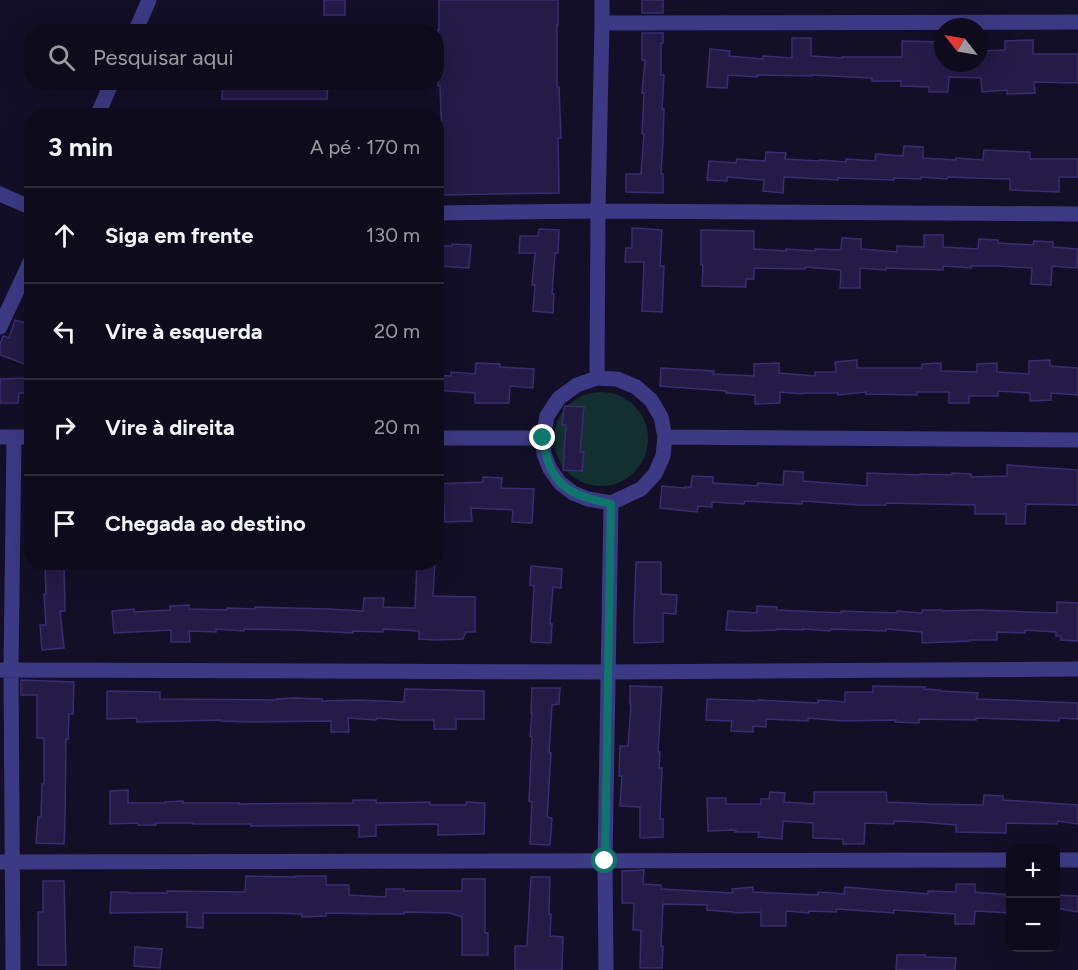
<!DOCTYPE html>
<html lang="pt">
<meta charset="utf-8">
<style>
:root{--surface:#0e0b1c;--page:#171425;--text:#f1f3f6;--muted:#9b9ba3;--line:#2e2b3b}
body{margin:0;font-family:Figtree,sans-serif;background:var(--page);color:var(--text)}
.controls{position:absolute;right:18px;bottom:18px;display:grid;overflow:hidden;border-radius:12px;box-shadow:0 6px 24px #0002}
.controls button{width:54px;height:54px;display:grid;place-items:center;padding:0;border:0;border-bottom:2px solid var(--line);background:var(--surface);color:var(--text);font:30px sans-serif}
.compass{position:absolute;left:934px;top:18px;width:54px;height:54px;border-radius:50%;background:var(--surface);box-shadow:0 6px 24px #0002;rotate:301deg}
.stop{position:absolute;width:18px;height:18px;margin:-14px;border:4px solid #0f766e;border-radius:50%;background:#fff}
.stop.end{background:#0f766e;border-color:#fff;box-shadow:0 2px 6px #0008}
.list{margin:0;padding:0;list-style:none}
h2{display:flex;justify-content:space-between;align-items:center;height:78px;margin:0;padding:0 24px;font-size:26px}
h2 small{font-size:20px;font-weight:400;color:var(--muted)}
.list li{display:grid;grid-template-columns:39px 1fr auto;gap:18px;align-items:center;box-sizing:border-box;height:96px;padding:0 24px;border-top:2px solid var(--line)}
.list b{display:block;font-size:22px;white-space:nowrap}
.list em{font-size:20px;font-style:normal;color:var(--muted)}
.icon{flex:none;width:33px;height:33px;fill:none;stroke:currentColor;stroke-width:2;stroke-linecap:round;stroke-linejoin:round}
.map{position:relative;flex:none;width:1078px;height:970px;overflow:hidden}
.search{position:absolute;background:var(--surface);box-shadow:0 6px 24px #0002;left:24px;top:24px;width:420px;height:66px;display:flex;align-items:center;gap:15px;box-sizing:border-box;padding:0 21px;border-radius:24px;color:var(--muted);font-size:22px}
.panel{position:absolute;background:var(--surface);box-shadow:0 6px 24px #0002;left:24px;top:108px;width:420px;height:462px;border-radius:24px}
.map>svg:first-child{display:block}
.green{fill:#12302f}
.building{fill:#241b47;stroke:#3b2d73;stroke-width:1.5}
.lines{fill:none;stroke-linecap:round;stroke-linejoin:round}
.minor{stroke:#3d3a85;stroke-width:15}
.route{stroke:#0f766e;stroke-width:8}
</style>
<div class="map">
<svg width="1078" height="970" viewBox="0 0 1078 970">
<rect width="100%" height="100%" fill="#130f26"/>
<path class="green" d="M554 439a47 47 0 1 1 94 0a47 47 0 1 1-94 0Z"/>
<path class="building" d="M324,0H345V15H324Z
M439,0H558V25H557V87H559L561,138H558L559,193L436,195V141H442L440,86H438V30H439Z
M642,0H663V13H642Z
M642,33H663V43H661V75H664L662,109H664L663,142L661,174H663V193L626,192V174H641L644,134H642L644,93H642L645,60H642Z
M792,38H811V56L842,58V57H902V41L943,42V63H980V51L1005,50V41L1033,40V54H1078V83L1034,82L1035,93L1007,94V90L982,92L981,78L949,77L948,92H929V87L901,86V81H872V78L811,75V76L757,75V77L728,75L727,88L707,87L710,49L730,51L729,56L763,59V56L792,58Z
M222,82H328L327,99H222Z
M904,146L923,147V158L956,160V158L983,160L984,150L1030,152V159H1078V177H1059V192L1010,190V179L974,178L948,177L947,179L921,177V179L894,178V180L838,178V180L784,177L783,193L763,191L764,180L727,177V181L707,180L709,161L736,163L737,159L765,161L766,152L786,153L785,159L819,161L820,160L846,162V159L875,161L876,154L903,156Z
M632,228L662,230L660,266H664L662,312L642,311L644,262H625L626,248H632Z
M539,229L559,230L558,253H555L552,294H554L553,313L533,311L535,285H532L535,253H519L520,236H538Z
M701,230L754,231V249L786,251V249L815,251V249L841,250L842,238L861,239V249L897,252V246L924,247V235H943V247L978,249L979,239L998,240V243L1033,245L1034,241L1053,242V247L1078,249L1077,268L1052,266L1051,285L1031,284L1032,268L997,266H971V268L943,266V270L886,268V270L860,268V288H840L841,270L805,267V269L754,268V279H746V287L702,286L703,265H701Z
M452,244L471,245L469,268L436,266V246H452Z
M15,320L32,325V343L25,364L0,355V345L3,336L9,338Z
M857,360V368H922V364L941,363V371L977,372V364L997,363V372L1029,374V361L1050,360V366L1078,368V395L1051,393V400L1030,401V393L998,391V396H969V403H949V392H917V395L866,394V392L838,395V393H804L803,394L780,392V403L755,404V395L726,393V391L660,386L661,368L714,371L713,374L754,376V364L779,363V373L815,376V372H836L835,362Z
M476,363L500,364V367L534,369L533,388L510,386L509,403H475V393L436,390V375L451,376V372L475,374Z
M27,378V393H19L18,403H0V379Z
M565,406L584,407L580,452H584L582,471L563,470L566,425H562L564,409Z
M1007,465L1078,470V505L1026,504L1025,524H1006V514H975V505L886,503V505H859L802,501V504L745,501L744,504L712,502V507L698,506L697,512L660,508L662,486L685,488V487H691L692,476L713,477V483L757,486L758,483L783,485L784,471L803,472V481L867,486V473L920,475V474L952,475V473L971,474V477L1007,476Z
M483,477L502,478L501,488L534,489L532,523L512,522L513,510L471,508L472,521L445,522L444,504H436V484L483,482Z
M417,562H435L433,596L475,597V632H466L463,639L437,640L419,639V631L383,629V632L353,631V633L297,630L244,629V631L216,629V632L189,631L190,642H171V630L114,633L112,611L134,609V612L170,610V606L189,605V609L227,610V608L255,609V607L328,609L363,611L364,598H384L383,607L415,608Z
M636,562H661V594L677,595L676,614L663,613V642L634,643V618Z
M64,563L65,611H60L64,648L42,650L40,625H46L44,594H46L45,564Z
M531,566L562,569L561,588L553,587L550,624H552L551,643L531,642L534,586L530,585Z
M1057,602L1078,603V641L1061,640V636H1056V632L1025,630V633L997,632V640H970V641L922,643V632L886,629V631L831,629L830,631L803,629V630L777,629L776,630L746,631L726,630L728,611L757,613V606L777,607V610L841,613V611L897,613V611L922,613V610H942V611L979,610L1057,613Z
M21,680L74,682L73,714H69L68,739H66L65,819L64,844L36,843L38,817H41L42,784H44V738H37V695H21Z
M630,686L662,687L658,752H660L659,768H662L660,819H663V837L640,838V807L620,806L622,776H619L620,746H628L631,704H630Z
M873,686L925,687L924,689L940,690V691L978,693L977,699L1078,703V719L1059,718V721L976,718V720L919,719V723L895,722L896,720L844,721L808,718V721L766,719V727L753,726V732L731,731L732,721L706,720L707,699L758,701V700L818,703V700L845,702V692H873Z
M532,688H560L559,704L552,705L549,753H551L547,817L552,818L550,845L530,844L532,802L529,801L532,737L530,736L532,713H531Z
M405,689L484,691V719H456V729H434V720H401L377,718L376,720L348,718L349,732H331V721L249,722L221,721V720L137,722V718L107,719V691L160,692V699L277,700V699L294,698L322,699V701L358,700L404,702Z
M128,790V803H165V802L183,801V803H239V804L353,803V800H376V803L430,802V805H466V802L485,803L484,834L438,835V824L376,825V836L359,837V825L251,826V824H193V823H156V825H138V823L110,824V791Z
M770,792L785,793L784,802L814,804V792H886L887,802L929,804L983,805L984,795L1003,796V800L1078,805V824L1058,821L1057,824L1006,823V833L956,832V825L921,822L894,821V824L865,823L864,844H843V839L813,838V823L783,821L782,839L758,837L759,832H735L736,830L708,831L707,798H726V804H761V799H769Z
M644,870L643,884L661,885V889L733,893L732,889L753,887V892L818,895V892L844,894L845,887L928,894V891L956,892V884H975V892L1011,895V913L975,911L974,924H955V914L894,910V913L837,909L836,912L809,911V913L786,911V926H761V912L734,913L733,912L707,910V905L663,904L661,946H663L662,968H640L641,930H633L634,903H622V871Z
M246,876L296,877V876H326V885H349V895L386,897V889H404V891H462V879H485V933H488V955H462V917L450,913L404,912V914H376L326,913V916L302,917V914L276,913H203V928L187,927V912L110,913L111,892H128V893H167V891L245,892Z
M531,877H550L549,914H551L550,936L563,937L562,970H515V946H527Z
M43,881H64L66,965H38V912H43Z
M1056,895L1078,896V912L1056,908Z
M135,947L162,949L160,968L134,966Z
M897,955H925V957L956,958L955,970H896Z"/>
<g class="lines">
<path class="minor" d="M602,23L1078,22
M135,32L149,0
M97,116L112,82
M0,194L32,208
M436,213L598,211L1078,214
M0,327L32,258
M597,378L617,379L636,387L651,400L661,417L665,437L663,456L655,474L641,489L611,503L588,499L573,493L560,483L550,469L544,454L543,438L547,416L559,398L577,385Z
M597,378L598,211L602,23V0
M0,437H32
M665,437L1078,440
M436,438H543
M0,670L607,672L1078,669
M1056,860H1078
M0,862L1010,860
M13,970L11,669L14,437
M606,970L605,861L611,503"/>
</g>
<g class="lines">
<path class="route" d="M543,438C548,484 568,495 611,504L605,861"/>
</g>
</svg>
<div class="controls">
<button>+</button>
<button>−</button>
</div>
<svg class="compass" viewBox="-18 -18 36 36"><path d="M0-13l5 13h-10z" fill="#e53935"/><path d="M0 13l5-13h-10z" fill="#9b9ba3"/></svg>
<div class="stop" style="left:605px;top:861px"></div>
<div class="stop end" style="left:543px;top:438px"></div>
<div class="search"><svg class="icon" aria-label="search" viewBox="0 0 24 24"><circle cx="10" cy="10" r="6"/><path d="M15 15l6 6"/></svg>Pesquisar aqui</div>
<section class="panel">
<h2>3 min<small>A pé · 170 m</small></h2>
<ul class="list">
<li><svg class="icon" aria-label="ahead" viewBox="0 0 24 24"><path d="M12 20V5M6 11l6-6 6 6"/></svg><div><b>Siga em frente</b></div><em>130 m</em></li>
<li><svg class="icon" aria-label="left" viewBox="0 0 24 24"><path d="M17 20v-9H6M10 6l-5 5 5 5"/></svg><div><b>Vire à esquerda</b></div><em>20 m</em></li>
<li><svg class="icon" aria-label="right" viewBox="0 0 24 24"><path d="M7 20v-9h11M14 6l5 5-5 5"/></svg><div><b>Vire à direita</b></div><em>20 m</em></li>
<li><svg class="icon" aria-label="arrive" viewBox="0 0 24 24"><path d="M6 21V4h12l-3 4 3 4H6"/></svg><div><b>Chegada ao destino</b></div></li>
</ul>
</section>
</div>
